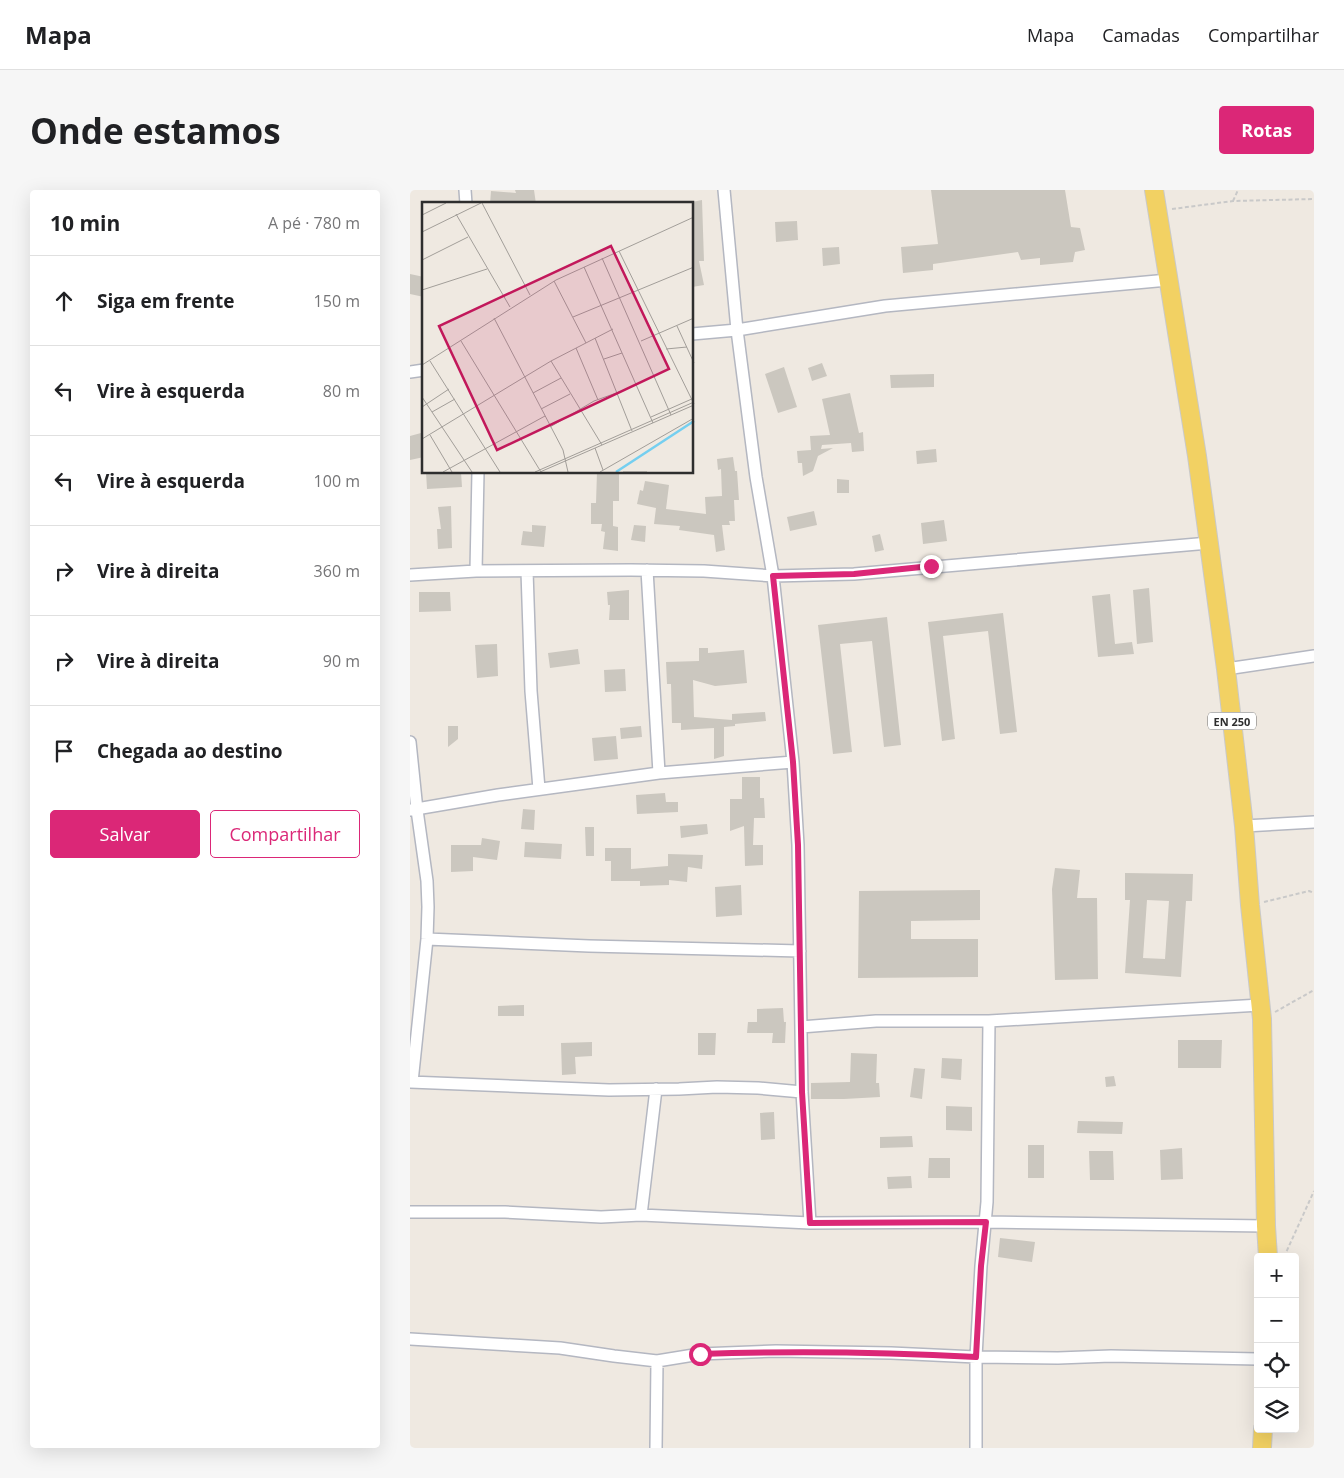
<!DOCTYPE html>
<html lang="pt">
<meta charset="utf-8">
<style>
:root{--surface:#fff;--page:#f6f6f6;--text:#202124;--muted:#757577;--line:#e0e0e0;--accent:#db2777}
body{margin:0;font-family:"Open Sans",sans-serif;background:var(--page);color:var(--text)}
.controls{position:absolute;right:15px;bottom:15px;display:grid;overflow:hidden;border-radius:5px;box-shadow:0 5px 20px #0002}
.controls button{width:45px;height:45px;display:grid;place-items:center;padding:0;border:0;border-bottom:1px solid var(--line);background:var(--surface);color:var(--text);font:25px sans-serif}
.stop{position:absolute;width:15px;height:15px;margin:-11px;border:4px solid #db2777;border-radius:50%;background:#fff}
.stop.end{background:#db2777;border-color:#fff;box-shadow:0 1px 5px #0008}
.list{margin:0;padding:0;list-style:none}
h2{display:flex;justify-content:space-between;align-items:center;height:65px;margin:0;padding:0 20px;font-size:21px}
h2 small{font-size:16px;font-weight:400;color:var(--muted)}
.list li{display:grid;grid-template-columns:32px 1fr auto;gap:15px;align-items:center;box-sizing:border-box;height:90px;padding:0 20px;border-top:1px solid var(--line)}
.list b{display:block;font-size:19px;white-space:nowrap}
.list em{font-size:16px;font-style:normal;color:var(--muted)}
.actions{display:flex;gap:10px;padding:15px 20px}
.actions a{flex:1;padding:11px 0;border:1px solid var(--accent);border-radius:5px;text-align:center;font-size:18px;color:var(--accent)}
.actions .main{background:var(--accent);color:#fff}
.icon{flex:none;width:28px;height:28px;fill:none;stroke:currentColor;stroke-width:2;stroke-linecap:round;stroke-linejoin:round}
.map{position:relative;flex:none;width:904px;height:1258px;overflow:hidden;border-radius:5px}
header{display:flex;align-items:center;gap:30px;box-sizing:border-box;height:70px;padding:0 25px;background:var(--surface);border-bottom:1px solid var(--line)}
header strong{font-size:24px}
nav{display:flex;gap:28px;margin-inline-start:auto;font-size:18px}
.intro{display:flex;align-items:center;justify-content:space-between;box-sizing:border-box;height:120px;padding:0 30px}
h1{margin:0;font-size:35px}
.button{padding:12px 22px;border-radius:5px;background:var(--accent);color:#fff;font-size:18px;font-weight:700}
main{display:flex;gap:30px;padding:0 30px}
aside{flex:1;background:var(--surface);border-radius:5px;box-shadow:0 5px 20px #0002}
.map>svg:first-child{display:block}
.building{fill:#cbc7bf;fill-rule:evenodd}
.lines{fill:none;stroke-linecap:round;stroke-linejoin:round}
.minor-casing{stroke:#b4b7c1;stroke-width:14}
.primary-casing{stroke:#c9c9c9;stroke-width:20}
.path{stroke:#c9c9c9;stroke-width:2;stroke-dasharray:4 2.5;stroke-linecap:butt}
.minor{stroke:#fff;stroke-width:11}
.primary{stroke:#f2d163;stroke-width:18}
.route{stroke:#db2777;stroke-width:6}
.labels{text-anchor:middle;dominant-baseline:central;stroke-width:4;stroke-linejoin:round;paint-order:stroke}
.shield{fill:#fff;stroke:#6d6d6d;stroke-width:1}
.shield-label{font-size:11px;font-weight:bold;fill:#2e2e2e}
.inset-river{fill:none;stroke:#75cff0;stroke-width:2.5}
.inset-road{fill:none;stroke:#a29e99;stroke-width:1}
.view{fill:#c2185b;fill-opacity:0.15;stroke:#c2185b;stroke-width:2.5}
.inset-edge{fill:none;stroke:#2e2e2e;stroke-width:2.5}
</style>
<header>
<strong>Mapa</strong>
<nav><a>Mapa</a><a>Camadas</a><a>Compartilhar</a></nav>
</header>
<div class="intro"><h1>Onde estamos</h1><a class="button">Rotas</a></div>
<main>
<aside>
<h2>10 min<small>A pé · 780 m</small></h2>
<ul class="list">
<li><svg class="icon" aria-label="ahead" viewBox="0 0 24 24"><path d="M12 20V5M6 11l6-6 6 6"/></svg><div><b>Siga em frente</b></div><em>150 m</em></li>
<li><svg class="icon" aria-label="left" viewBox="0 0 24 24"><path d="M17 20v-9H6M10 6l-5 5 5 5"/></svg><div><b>Vire à esquerda</b></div><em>80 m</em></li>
<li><svg class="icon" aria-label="left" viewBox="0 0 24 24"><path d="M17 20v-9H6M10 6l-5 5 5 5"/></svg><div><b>Vire à esquerda</b></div><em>100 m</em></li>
<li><svg class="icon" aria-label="right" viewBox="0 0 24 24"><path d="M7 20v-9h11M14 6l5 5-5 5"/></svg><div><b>Vire à direita</b></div><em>360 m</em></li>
<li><svg class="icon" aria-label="right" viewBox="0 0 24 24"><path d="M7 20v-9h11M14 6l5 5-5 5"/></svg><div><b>Vire à direita</b></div><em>90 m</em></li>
<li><svg class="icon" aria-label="arrive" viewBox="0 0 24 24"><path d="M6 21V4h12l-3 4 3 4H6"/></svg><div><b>Chegada ao destino</b></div></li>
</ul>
<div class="actions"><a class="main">Salvar</a><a>Compartilhar</a></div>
</aside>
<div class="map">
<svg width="904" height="1258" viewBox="0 0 904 1258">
<rect width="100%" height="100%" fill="#efe9e1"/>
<path class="building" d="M105,0H124L126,14H80L81,1L106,3Z
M521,0H655L661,37L670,38L675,60L665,62L663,72L630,75V68L611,70L608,62L523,74V80L493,83L491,57L528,54Z
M292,10L294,71H289L294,95L282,97V12Z
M387,31L388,50L366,52L365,32Z
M429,57L430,74L413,76L412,58Z
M0,84L14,87V107L0,104Z
M412,173L417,186L402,191L398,178Z
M374,177L387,217L368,223L355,184Z
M524,184V197L481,198L480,185Z
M440,203L449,243L453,242L454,261L442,262L441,253L412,255L411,259L423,258L408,266L403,281L393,286L392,273H388L387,261L401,260L400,246L420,245L412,209Z
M11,243L14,267L0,270V246Z
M526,259L527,272L507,274L506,261Z
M323,267L325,281H327L329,310H324L325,331H319L320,335H312L315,360L306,362L304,345L269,340L270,336L244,334L246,318L227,314L230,300L233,301L235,291L259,295L256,319L296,324L295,307L312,306L311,279L308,280L307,269Z
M16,282H51L52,297L17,299Z
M187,282H209V311H203V336L208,337V361L193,359L195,342L191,341L192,334H181V313H186Z
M427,289L439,290V303H427Z
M41,316L42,358L28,359L27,339H31L28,317Z
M404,321L407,335L380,341L377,327Z
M534,330L537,351L513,354L511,333Z
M122,335L136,336L134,357L111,355L113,341L122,342Z
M224,335L236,336L235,352L221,350Z
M470,344L474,360L465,362L462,346Z
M739,398L743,452L727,454L723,400Z
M219,400V430H199L200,415H198L197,402Z
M9,402H40L41,421L9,422Z
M700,404L705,454L722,452L724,464L688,467L682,406Z
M593,423L607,542L590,544L578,441L533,446L545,549L532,551L518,432Z
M477,427L491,555L474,557L462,451L430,454L442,562L423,564L408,435Z
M87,454L88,486L67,488L65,455Z
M289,458H298V463L334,460L337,493L305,496L283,490L284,527L322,530V524L355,522L356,531L325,534V536L314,537V566L304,569V538L271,540V533H262L261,494H257L256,472L289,471Z
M168,459L170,474L140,478L138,463Z
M215,479L216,501L195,502L194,480Z
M38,536H48V549L38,557Z
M231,536L232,547L211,549L210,538Z
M206,546L208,569L184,571L182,548Z
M332,587H350V608H354L355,628H344L343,655H353V675L335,676L334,636L320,641V609H332Z
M255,603L256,612H268V622L227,624L226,605Z
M113,619L125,620L124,640L111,639Z
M297,634L298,644L271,648L270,636Z
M175,637H184V666H176Z
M72,648L90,651L87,670L63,667V681L41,682V655H71Z
M115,652L152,654L151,669L114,667Z
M195,658H221V679L258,676V664L293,665L292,679L278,677L277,692L259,690V695L230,696V691H201V671H195Z
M645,678L670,680L667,708H687L688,789L645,790L642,699Z
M715,683L783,684L782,711H776L771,787L715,783L720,710H715ZM737,710L759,711L755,769L733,768Z
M331,695L332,725L306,727L305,697Z
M570,700V730L501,731V749H568V787L448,788L449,701Z
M114,815V826H88V816Z
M373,818L374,832H376L375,853H362L363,843H337L338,832H347V819Z
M288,843H306L305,865H288Z
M768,850H812L811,878H768Z
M182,852V866L165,867L166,884L152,885L151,853Z
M441,863L467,864L466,893H469L470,907L434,909H401V893L440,892Z
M532,868L552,869L551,890L531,888Z
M504,878L515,879L512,909L500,907Z
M704,886L706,896L696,897L695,887Z
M536,916L562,917V941L536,940Z
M364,922L365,949L351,950L350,923Z
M668,931L713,932L712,944L667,943Z
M502,946L503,957L470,958V947Z
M618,955H634V988H618Z
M772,958L773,989L751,990L750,960Z
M679,961H703L704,990H680Z
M519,968H540V988H518Z
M501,986L502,998L478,999L477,987Z
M590,1048L625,1052L622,1072L588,1067Z"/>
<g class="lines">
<defs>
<path id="minor" d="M55,0L56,14
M314,0L327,140L346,287L363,386L383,572L388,655L392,902L400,1033
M282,144L327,140L475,116L758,90
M0,182L14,180
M237,380L249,583
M66,381L68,282
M117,381L121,501L129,599
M0,385L66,381L221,380L294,381L363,386L444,384L799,353
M816,479L904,466
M0,552L7,620L17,691L18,717L17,749L2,892
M0,620L88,605L249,583L383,572
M834,636L904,632
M17,749L179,756L390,761
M391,837L466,831H579L850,815
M0,892L199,900L269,899L307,897L348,898L392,902
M0,1022H95L191,1027L231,1025L400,1033L576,1032L856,1036
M231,1025L246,899
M0,1149L150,1158L204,1166L247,1171L290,1164L366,1161L481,1163L566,1167L648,1168L701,1166L848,1169
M246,1258L247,1171
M566,1258V1167L571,1076L577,1012L579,831"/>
<path id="primary" d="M744,0L787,266L816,479L834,636L840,715L852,829L856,1036L858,1067
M852,1258L853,1239"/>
</defs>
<use href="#minor" class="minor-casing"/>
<use href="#primary" class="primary-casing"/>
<path class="path" d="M823,11L828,0
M762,19L823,11L904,9
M854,712L899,701L904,703
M865,822L904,800
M874,1067L904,1001"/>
<use href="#minor" class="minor"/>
<use href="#primary" class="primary"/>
</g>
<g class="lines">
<path class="route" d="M290,1164C382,1161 474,1162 566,1167L571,1076L576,1032L400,1033L392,902L388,655L383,572L363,386L444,384L521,376"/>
</g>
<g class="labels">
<rect class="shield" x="798" y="522.5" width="48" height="17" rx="4"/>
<g class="shield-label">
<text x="822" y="531">EN 250</text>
</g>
</g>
<g transform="translate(12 12)">
<rect width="271" height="271" fill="#efe9e1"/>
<path class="inset-river" d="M194,270L272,219"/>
<path class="inset-road" d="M60,1L108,93M34,12L88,105M0,13L24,1M0,30L59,1M197,49L272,202M180,56L249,213M0,58L46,35M162,65L231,221M132,79L164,141M0,88L65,67M151,115L272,65M72,116L141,248L146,270M255,124L272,161M173,136L210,229M39,139L119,270M219,139L272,116M154,146L176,198M244,147L265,145M182,157L200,151M8,159L78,270M129,159L180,243M0,163L134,78L272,15M111,191L139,176M0,195L50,270M0,205L27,187M119,207L148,192M10,210L33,197M229,215L272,196M128,225L172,199L197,190M8,233L30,270M0,237L129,159L191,127M173,246L181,268M21,270L123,214M113,270L272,200M118,270L272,203M178,270L272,216M201,270H225"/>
<path class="view" d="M189,44L247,167L75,248L17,124Z"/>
<rect width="271" height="271" class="inset-edge"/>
</g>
</svg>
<div class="controls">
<button>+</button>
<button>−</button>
<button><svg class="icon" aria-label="locate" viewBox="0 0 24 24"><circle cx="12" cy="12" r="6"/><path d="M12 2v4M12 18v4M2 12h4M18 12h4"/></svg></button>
<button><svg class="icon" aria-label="layers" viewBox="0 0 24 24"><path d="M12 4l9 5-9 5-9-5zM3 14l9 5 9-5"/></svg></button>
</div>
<div class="stop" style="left:290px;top:1164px"></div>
<div class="stop end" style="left:521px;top:376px"></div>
</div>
</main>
